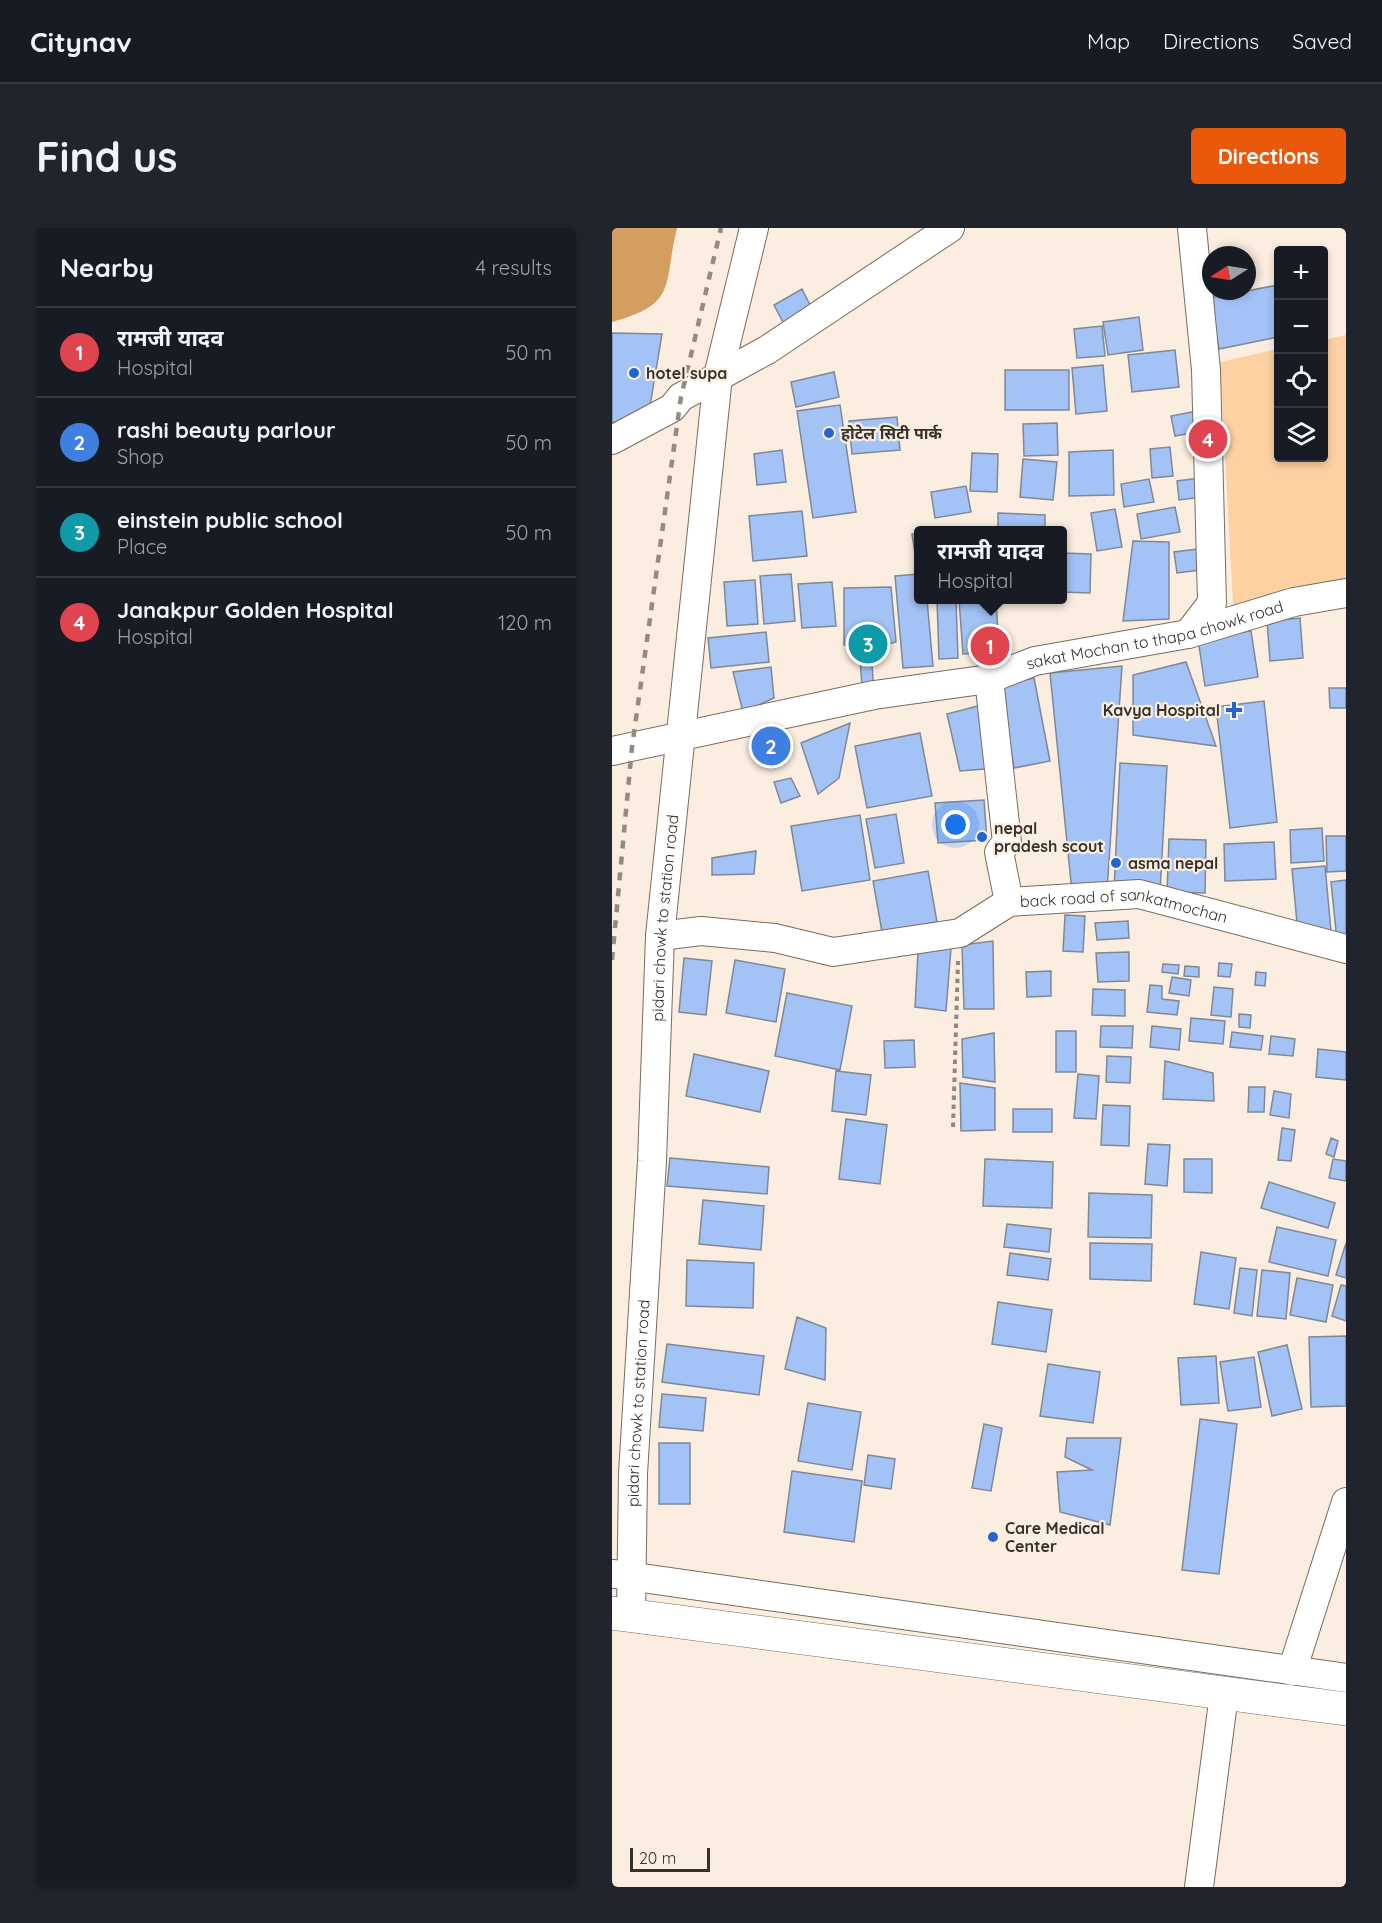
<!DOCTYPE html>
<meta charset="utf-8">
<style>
:root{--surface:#171b24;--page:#20242c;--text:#f1f3f6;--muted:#9ea1a6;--line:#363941;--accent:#ea580c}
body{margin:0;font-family:Quicksand,"Noto Sans Devanagari",sans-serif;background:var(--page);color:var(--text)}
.controls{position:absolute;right:18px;top:18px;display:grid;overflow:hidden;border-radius:6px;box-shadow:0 3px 9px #0003}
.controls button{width:54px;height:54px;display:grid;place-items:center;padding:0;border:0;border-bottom:2px solid var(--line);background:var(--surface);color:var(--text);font:30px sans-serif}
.compass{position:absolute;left:590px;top:18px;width:54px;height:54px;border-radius:50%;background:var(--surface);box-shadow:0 3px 9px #0003;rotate:258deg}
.scale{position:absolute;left:18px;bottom:15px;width:80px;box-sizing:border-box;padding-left:6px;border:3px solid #36312b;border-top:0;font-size:16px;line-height:21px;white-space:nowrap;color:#36312b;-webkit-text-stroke:4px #fbeee0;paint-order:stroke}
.you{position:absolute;left:344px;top:597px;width:21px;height:21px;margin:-15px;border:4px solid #fff;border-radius:50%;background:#1a73e8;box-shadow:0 0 0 9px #1a73e833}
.badge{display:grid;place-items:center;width:39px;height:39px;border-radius:50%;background:var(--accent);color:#fff;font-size:20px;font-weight:700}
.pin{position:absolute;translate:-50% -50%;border:3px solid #fff;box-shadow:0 2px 6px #0006}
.popup{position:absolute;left:302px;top:298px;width:153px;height:78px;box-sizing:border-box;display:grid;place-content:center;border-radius:6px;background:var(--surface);filter:drop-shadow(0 2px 4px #0005);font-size:20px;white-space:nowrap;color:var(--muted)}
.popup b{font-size:22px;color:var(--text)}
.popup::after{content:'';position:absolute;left:50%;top:100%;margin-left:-12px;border:12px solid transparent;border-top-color:var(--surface)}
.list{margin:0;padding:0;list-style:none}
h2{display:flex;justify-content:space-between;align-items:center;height:78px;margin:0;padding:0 24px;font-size:26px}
h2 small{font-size:20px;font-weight:400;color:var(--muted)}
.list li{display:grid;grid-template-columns:39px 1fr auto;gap:18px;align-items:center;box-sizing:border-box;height:90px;padding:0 24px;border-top:2px solid var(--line)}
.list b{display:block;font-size:22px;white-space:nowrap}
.list p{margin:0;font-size:20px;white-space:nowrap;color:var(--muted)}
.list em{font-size:20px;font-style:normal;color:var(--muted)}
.icon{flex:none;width:33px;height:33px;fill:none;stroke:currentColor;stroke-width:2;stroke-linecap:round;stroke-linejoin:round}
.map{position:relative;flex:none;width:734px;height:1659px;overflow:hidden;border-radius:6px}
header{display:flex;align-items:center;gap:36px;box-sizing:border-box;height:84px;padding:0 30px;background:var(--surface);border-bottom:2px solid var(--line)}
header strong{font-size:28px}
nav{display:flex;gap:33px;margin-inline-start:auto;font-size:21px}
.intro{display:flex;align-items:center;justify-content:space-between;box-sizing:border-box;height:144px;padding:0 36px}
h1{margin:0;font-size:42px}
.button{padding:15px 27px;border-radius:6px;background:var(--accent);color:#fff;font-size:21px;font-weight:700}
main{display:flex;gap:36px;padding:0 36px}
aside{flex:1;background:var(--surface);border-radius:6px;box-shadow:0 3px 9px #0003}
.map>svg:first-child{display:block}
.green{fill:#fdd1a2}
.water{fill:#d49e61}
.building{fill:#a3c2f5;stroke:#7f8896;stroke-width:1.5}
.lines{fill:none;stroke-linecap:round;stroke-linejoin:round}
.minor-casing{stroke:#786c60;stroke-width:30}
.highway-casing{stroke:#786c60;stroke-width:34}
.path{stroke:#90877d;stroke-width:4;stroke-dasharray:4.5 4.5;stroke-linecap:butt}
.minor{stroke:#fff;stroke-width:28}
.highway{stroke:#fff;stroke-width:33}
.rail{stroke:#938b81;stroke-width:4.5;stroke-dasharray:8 8;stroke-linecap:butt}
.poi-dot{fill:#2265d1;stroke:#fbeee0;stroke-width:2}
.labels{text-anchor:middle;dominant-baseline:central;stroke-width:4.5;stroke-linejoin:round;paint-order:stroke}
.poi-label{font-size:16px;font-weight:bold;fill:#36312b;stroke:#fbeee0;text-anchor:start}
.street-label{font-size:16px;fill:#36312b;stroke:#fbeee0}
</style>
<header>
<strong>Citynav</strong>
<nav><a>Map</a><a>Directions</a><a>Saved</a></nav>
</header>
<div class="intro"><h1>Find us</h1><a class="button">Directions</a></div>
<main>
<aside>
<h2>Nearby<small>4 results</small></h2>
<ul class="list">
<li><span class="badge" style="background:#e0444e">1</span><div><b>रामजी यादव</b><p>Hospital</p></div><em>50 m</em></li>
<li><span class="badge" style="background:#3f7fe0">2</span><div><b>rashi beauty parlour</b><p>Shop</p></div><em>50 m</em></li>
<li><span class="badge" style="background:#0f9aa8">3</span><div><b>einstein public school</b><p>Place</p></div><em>50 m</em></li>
<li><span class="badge" style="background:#e0444e">4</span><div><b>Janakpur Golden Hospital</b><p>Hospital</p></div><em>120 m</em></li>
</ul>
</aside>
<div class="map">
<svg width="734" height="1659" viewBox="0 0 734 1659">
<rect width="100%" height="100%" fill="#fbeee0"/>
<path class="green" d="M734,107V355L621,377L608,134L666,121V230H712V112Z"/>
<path class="water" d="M0,0H65C51,56 67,76 0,94Z"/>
<path class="building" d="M666,57V109L607,121L597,70Z
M190,61L201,83L173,98L162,77Z
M527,89L531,122L496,127L491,94Z
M490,98L493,128L465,130L462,101Z
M0,105L50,106L37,184L0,195Z
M563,122L567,159L520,164L516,127Z
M491,137L495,183L464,186L460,140Z
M393,142H457V182H393Z
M222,144L227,169L184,179L179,154Z
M228,177L244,284L201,290L185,183Z
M585,183L589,203L563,208L559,188Z
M285,189L288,222L240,226L237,193Z
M445,195L446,227L412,228L411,196Z
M558,219L561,248L540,250L538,221Z
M170,222L174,254L145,257L142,226Z
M501,222L502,267L457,268V224Z
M360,225L386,226L385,264L358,263Z
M411,231L445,234L441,272L408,269Z
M588,250L590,269L567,272L565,253Z
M537,251L542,274L512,279L509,256Z
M354,258L359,284L323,290L319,264Z
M563,279L568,304L529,311L525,286Z
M503,281L510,319L485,323L479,285Z
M190,283L195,328L141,333L137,288Z
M386,285L433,287V302H386Z
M306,305V331L304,332L300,306Z
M521,313L557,314V391L511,393Z
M593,320L596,341L565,345L562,324Z
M450,325L479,326L478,365L450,364Z
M179,346L183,393L152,396L148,348Z
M306,346V372H315L321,438L291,440L283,348Z
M143,352L146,396L115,398L112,354Z
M220,354L224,398L190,400L186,356Z
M279,359L284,414L259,421L262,467L251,470L247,420L232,417V360Z
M325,372H344L346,430L327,431Z
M347,372H384L387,423L351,426Z
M688,390L691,430L658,433L655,393Z
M639,403L646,449L593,458L586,411Z
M154,404L157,434L99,440L96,410Z
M574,434L604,518L521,507V447Z
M510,438L495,663L460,664L438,445Z
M159,439L162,470L131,484L121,444Z
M422,450L438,533L402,540L388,457Z
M717,460H734V480H718Z
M652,473L665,594L618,600L604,479Z
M377,475L386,540L348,543L335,486Z
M238,495L227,550L206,566L189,515Z
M308,505L320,568L255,580L243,518Z
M508,535L555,538L548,664L502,663Z
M179,550L188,568L169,575L162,554Z
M372,572L375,612L326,615L323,575Z
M284,586L292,635L263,640L254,591Z
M248,587L258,652L190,663L179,598Z
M710,600L712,633L679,635L678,602Z
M714,608H734V643L715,644Z
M557,611L594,612L593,665L555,664Z
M662,614L664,651L613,653L612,616Z
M144,623L142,646L100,647V630Z
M713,638L719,703L686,706L680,641Z
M316,643L325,694L270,704L261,653Z
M734,652V713H725L719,654Z
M453,687L473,688L471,724L451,723Z
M516,693L517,710L485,712L483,695Z
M381,713L382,781H352L350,717Z
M339,720L334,783L303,779L306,724Z
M517,724V753L486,754L484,725Z
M72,730L100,733L94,787L67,784Z
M123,732L173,741L164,794L114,785Z
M607,735L620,736L618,749L606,748Z
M551,736L567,737L566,746L550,744Z
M573,738L587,739V749L572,748Z
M439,743V768L415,769L414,744Z
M644,744L654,745L653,758L643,757Z
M560,749L579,752L577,768L557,765Z
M538,757L550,758V771L567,773L565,787L535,784Z
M602,759L621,761L619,789L599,787Z
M481,761L513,762V788L480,787Z
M175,765L240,778L228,842L163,828Z
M627,786L639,787L638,800L627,799Z
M579,790L613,793L611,816L577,813Z
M489,798H521L520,820L488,819Z
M540,798L569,801L567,822L538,819Z
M444,803H464V844H444Z
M620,804L651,808L649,822L618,819Z
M382,805L383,854L351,849L350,811Z
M659,808L683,811L681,828L657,826Z
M302,812L303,839L273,840L272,813Z
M706,821L734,824V852L704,849Z
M82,826L157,843L148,884L74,868Z
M495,828L519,829L518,855L494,854Z
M553,833L601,845L602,873L551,871Z
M224,843L259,847L254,887L220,883Z
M466,846L487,848L484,891L462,890Z
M348,855L383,860V902L349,903Z
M637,859H653L652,884H636Z
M662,863L679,866L677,890L658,887Z
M491,877L518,878L517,918L489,917Z
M401,881H440V904H401Z
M234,891L275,897L268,956L227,951Z
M670,900L683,902L679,933L666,932Z
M719,910L726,913L722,929L714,926Z
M536,916L558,917L555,958L533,956Z
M58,930L157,939L155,966L55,958Z
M373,931L441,934L440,980L371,978Z
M572,931H600V965L572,964Z
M721,931L734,933V953L717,950Z
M657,954L723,975L716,1000L649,980Z
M477,965L540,967L539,1010L476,1009Z
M91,972L152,978L149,1022L87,1016Z
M395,996L439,1001L437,1024L392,1019Z
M665,999L724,1012L716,1048L657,1034Z
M478,1015L540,1016L539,1053L478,1051Z
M734,1015V1050L724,1047Z
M589,1024L624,1030L617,1081L582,1076Z
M398,1025L439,1031L436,1052L395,1047Z
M75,1032L142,1035L141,1080L74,1078Z
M628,1040L645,1042L640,1088L622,1085Z
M650,1042L678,1045L674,1091L645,1088Z
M685,1050L721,1057L714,1094L678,1087Z
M729,1057L734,1058V1093L720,1088Z
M386,1074L440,1082L434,1124L380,1116Z
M185,1089L214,1100L213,1152L173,1141Z
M734,1108V1178L699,1179L697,1109Z
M55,1116L152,1128L147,1167L50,1154Z
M675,1117L690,1181L660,1188L646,1124Z
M604,1128L607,1175L569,1177L566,1130Z
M642,1129L649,1179L616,1183L608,1134Z
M436,1136L488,1144L481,1195L428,1188Z
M50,1166L94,1170L91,1203L47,1199Z
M196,1175L249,1184L240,1242L186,1233Z
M588,1191L625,1196L607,1346L570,1342Z
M372,1196L390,1200L379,1263L360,1260Z
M455,1210H509L498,1297L448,1284L445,1244L480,1242L453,1229Z
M47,1215H78V1276H47Z
M256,1227L283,1231L279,1261L252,1257Z
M180,1243L250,1253L242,1314L172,1304Z"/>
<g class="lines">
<defs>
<g id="minor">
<path d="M0,212L60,180L69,169L155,122L338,0"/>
<path d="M576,406L600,375L594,142L580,0"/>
<path d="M377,451L395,614L387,624L397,674"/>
<path id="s1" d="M0,523L262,467L377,451L423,433L576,406L682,374L734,365"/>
<path id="s2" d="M48,708L89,703L163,710L221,724L348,705L397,674L527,666L734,721"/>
<path d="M2,1346L734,1450"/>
<path id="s3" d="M19,1387L21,1246L40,933L48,708L106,148L142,0"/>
<path d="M680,1443L734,1274"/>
<path d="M587,1659L612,1466"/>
</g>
<path id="highway" d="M0,1385L734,1481"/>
</defs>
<use href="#minor" class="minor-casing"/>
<use href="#highway" class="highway-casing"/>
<path class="path" d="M341,899L346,733"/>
<use href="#minor" class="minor"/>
<use href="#highway" class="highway"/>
<path class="rail" d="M0,732L20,519L69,169L109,0"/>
</g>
<g class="poi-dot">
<circle cx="22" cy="145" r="6"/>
<circle cx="217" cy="205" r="6"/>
<path d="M619 473h6v6h6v6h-6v6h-6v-6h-6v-6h6z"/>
<circle cx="370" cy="609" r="6"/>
<circle cx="504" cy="635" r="6"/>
<circle cx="381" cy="1309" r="6"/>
</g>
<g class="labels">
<g class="poi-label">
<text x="34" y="145">hotel supa</text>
<text x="229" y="205">होटेल सिटी पार्क</text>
<text x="608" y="482" text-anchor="end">Kavya Hospital</text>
<text x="382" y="600">nepal<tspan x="382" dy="18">pradesh scout</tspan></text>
<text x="516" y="635">asma nepal</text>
<text x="393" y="1300">Care Medical<tspan x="393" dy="18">Center</tspan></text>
</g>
<g class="street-label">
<text stroke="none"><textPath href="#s1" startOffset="556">sakat Mochan to thapa chowk road</textPath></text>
<text stroke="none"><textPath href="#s2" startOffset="478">back road of sankatmochan</textPath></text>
<text stroke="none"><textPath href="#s3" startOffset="698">pidari chowk to station road</textPath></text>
<text stroke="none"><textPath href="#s3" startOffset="212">pidari chowk to station road</textPath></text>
</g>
</g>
</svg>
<div class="controls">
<button>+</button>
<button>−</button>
<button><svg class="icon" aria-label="locate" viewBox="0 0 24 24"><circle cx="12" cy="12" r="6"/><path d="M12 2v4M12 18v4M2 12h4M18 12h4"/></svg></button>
<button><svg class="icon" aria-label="layers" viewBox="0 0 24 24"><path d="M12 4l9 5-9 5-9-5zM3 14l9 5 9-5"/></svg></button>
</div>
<svg class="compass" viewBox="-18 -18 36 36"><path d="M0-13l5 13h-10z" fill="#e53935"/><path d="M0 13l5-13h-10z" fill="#9ea1a6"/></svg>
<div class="scale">20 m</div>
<div class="you"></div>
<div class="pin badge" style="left:378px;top:418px;background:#e0444e">1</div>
<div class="popup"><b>रामजी यादव</b>Hospital</div>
<div class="pin badge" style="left:159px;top:518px;background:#3f7fe0">2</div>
<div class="pin badge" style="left:256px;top:416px;background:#0f9aa8">3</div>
<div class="pin badge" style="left:596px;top:211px;background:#e0444e">4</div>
</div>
</main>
